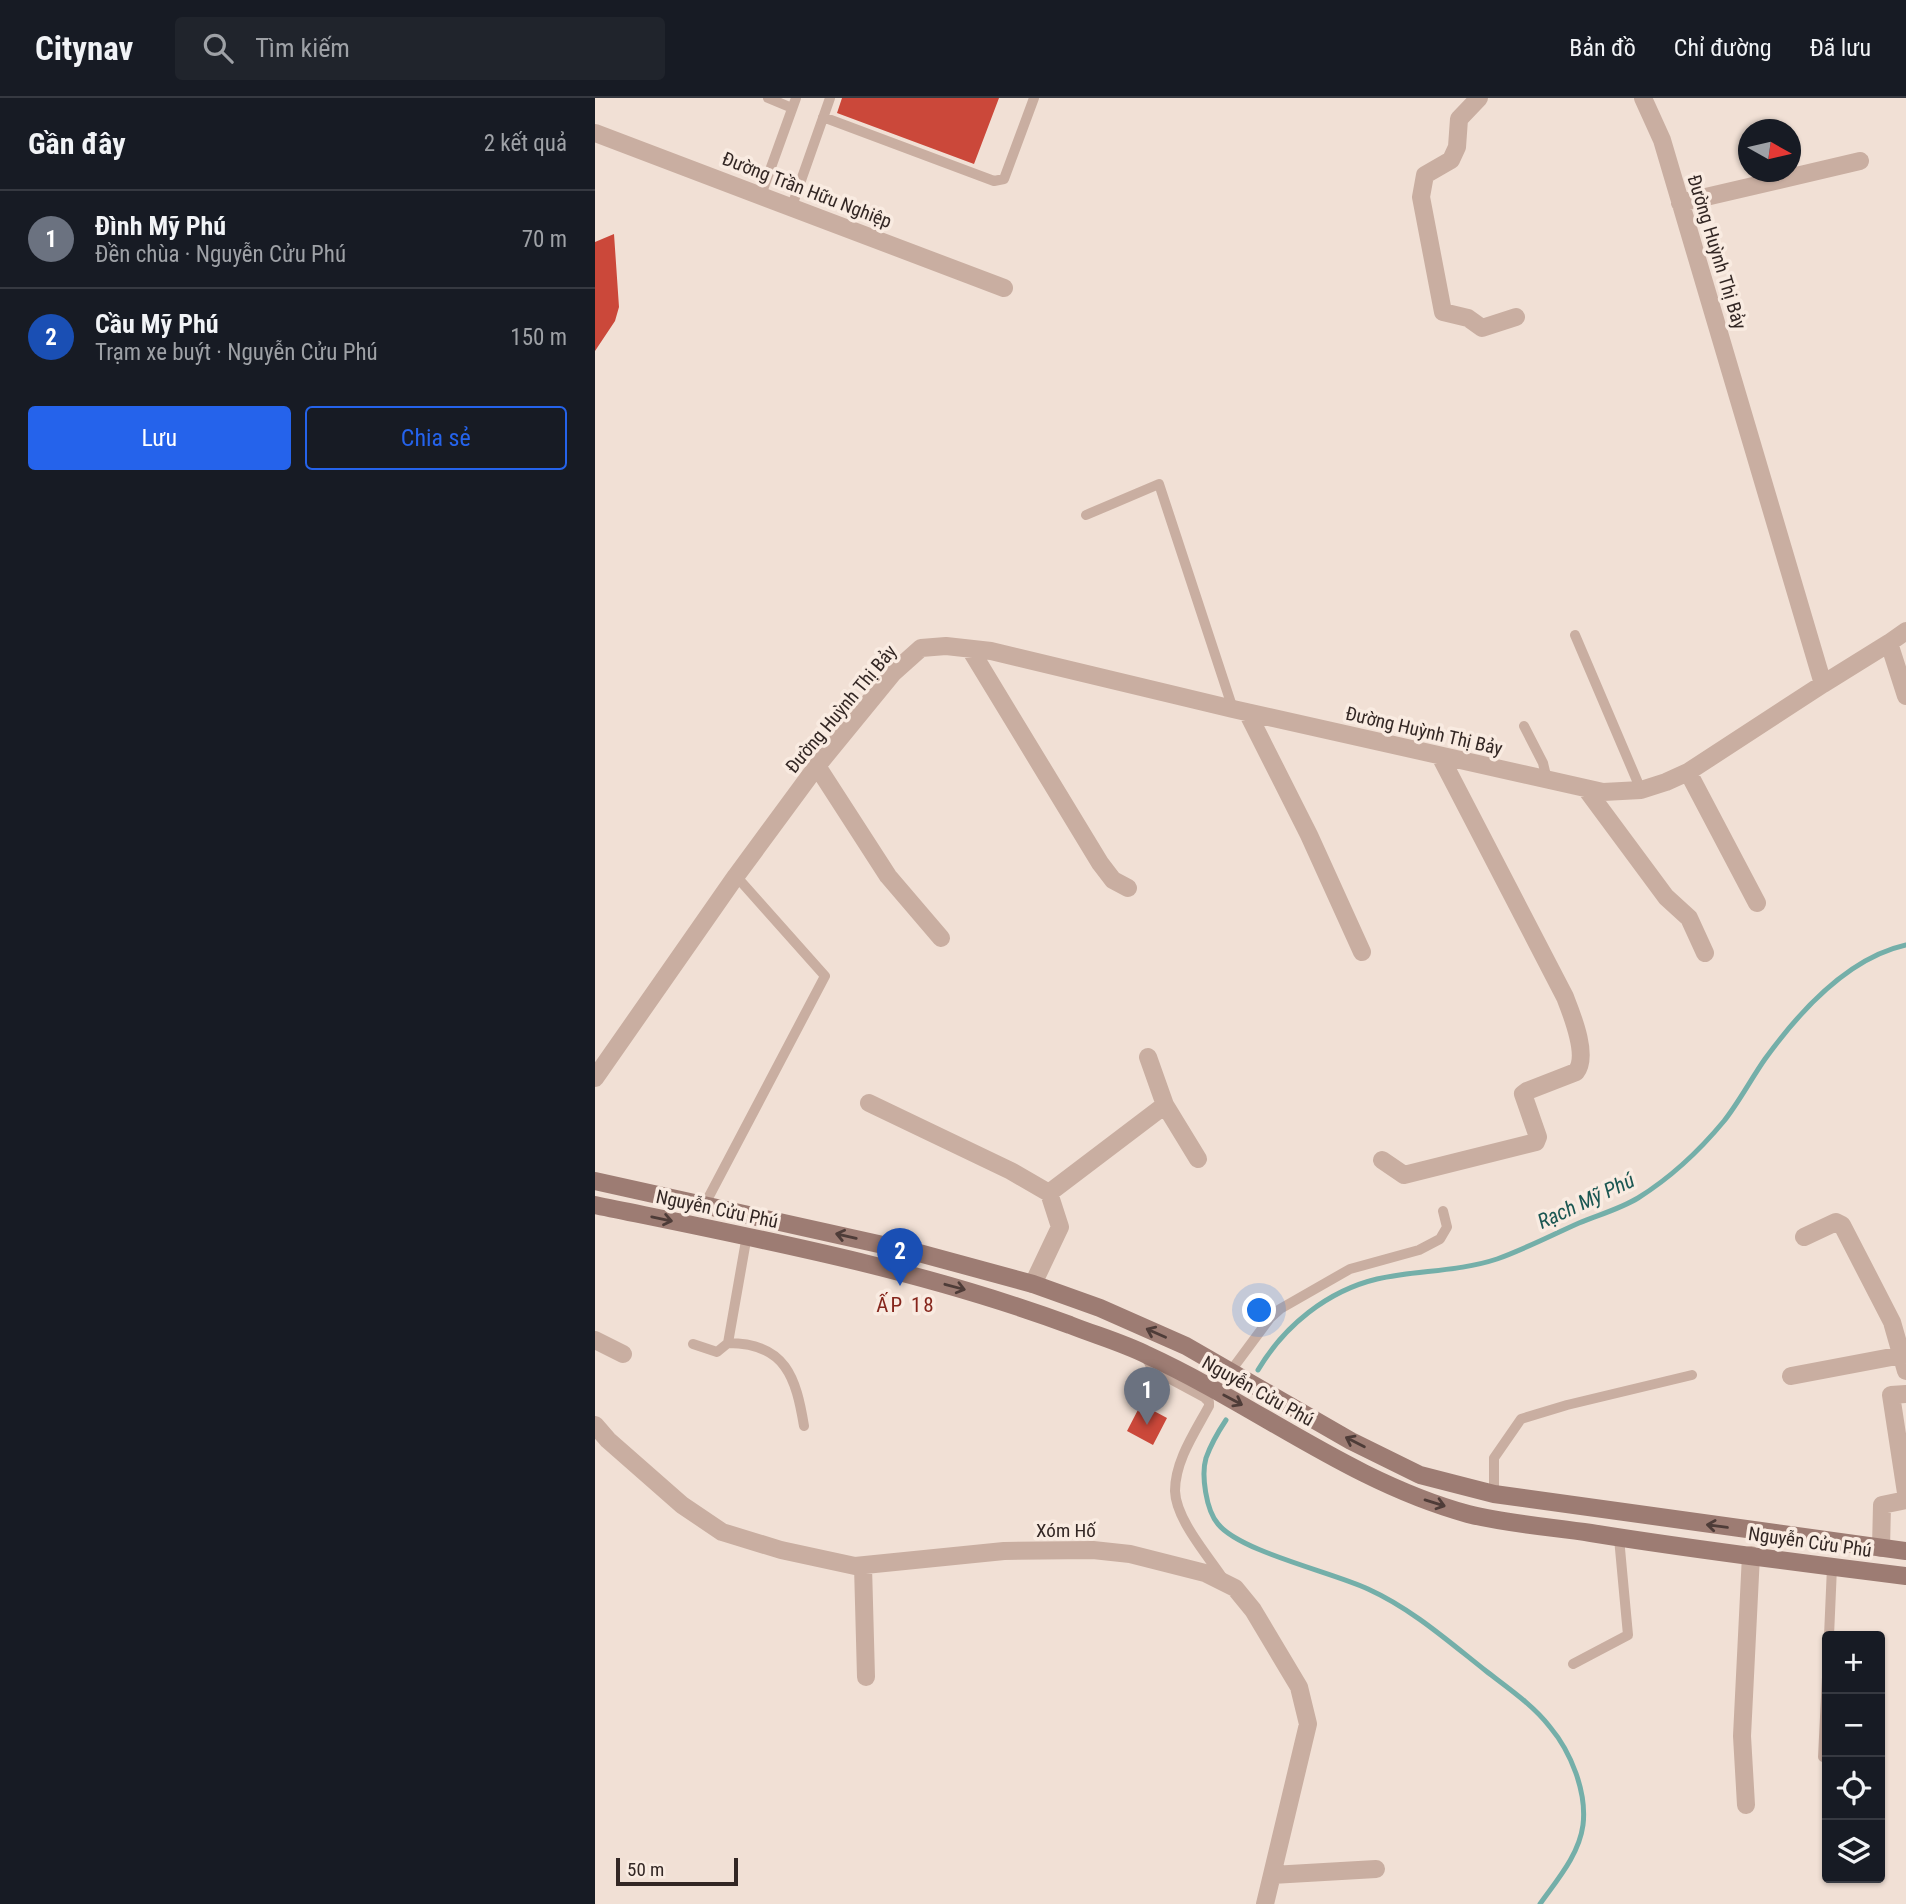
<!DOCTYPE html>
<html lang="vi">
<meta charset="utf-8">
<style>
:root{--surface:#171b24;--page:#20242c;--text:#f1f3f6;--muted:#9ea1a6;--line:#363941;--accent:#2563eb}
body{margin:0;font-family:"Roboto Condensed",sans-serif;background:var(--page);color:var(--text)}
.controls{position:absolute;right:21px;bottom:21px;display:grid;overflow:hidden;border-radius:7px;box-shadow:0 2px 5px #0004}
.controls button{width:63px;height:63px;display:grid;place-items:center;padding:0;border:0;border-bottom:2px solid var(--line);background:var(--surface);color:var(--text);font:35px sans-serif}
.compass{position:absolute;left:1143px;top:21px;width:63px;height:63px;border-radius:50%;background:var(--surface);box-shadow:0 2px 5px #0004;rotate:98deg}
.scale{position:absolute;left:21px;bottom:18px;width:122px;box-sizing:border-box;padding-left:7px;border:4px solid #332724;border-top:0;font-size:19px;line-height:24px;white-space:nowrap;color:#332724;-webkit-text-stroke:5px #f9ebe1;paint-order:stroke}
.you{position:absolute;left:665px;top:1213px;width:24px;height:24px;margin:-18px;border:5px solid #fff;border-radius:50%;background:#1a73e8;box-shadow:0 0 0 10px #1a73e833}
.badge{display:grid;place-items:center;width:46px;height:46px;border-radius:50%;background:var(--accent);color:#fff;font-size:23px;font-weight:700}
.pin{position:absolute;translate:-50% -58px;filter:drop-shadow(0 2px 4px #0008)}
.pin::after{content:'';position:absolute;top:37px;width:24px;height:21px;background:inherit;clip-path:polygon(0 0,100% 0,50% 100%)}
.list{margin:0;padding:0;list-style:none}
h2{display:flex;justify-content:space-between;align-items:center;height:91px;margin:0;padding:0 28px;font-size:30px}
h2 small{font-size:23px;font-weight:400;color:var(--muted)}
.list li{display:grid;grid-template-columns:46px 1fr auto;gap:21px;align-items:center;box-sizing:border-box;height:98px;padding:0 28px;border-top:2px solid var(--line)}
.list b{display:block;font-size:26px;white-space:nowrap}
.list p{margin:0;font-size:23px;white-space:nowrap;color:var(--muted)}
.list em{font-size:23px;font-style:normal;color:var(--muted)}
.actions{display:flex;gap:14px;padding:21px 28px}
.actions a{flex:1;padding:16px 0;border:2px solid var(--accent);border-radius:7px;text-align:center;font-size:24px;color:var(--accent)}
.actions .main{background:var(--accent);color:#fff}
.icon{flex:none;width:38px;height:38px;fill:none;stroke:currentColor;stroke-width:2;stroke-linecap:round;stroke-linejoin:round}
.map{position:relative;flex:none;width:1311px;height:1806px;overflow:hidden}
header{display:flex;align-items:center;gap:42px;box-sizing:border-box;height:98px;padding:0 35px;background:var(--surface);border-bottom:2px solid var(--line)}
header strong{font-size:33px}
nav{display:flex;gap:38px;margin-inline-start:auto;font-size:24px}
.search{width:490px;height:63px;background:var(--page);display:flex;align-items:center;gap:18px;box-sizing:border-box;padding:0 24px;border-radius:7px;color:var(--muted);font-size:26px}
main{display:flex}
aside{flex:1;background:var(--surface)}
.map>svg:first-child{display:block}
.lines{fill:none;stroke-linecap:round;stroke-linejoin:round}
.stream{stroke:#74afa9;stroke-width:5}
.building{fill:#cb483a}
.lane{stroke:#c9aea1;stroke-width:10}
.street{stroke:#c9aea1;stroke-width:18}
.secondary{stroke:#9d7c73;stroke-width:18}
.oneway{stroke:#4e3c38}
.labels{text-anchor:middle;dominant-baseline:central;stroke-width:7;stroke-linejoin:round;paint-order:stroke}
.street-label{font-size:19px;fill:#332724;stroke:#f9ebe1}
.water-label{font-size:21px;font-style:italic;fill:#195651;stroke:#f9ebe1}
.neighbourhood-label{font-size:21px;letter-spacing:2px;fill:#85251b;stroke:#f9ebe1}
</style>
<header>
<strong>Citynav</strong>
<div class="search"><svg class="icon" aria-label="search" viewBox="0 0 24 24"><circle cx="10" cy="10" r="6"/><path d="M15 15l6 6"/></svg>Tìm kiếm</div>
<nav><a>Bản đồ</a><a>Chỉ đường</a><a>Đã lưu</a></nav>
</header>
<main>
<aside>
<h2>Gần đây<small>2 kết quả</small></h2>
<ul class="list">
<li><span class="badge" style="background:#6b7280">1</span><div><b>Đình Mỹ Phú</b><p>Đền chùa · Nguyễn Cửu Phú</p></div><em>70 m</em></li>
<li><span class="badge" style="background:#1a4fb4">2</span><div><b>Cầu Mỹ Phú</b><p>Trạm xe buýt · Nguyễn Cửu Phú</p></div><em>150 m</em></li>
</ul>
<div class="actions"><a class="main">Lưu</a><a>Chia sẻ</a></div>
</aside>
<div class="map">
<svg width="1311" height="1806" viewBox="0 0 1311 1806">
<rect width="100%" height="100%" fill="#f1e0d5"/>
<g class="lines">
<path class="stream" d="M663,1272C689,1228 732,1193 782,1181C821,1172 863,1174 902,1161C930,1151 957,1137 984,1125C1003,1117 1025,1111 1043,1100C1075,1080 1105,1052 1129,1023C1144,1004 1156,981 1170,961C1204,914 1252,860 1311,847
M631,1322C623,1334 616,1346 611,1360C606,1377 611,1412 623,1426C646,1454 737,1474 773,1491C817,1511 853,1543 891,1573C913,1590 938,1607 955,1629C976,1654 992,1694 988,1727C984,1757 962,1782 945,1806"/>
</g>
<path class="building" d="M247,0H404L379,66L242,15Z
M19,136L24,209L20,223L0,253V144Z
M546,1306L572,1320L558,1347L532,1333Z"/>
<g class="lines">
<path class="lane" d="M173,0L197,10
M228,19L399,83L409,81L439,0
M166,97L201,0
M197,108L235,0
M491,417L564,386L638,611
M980,537L1046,692
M929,628L948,665L952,682
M110,1106L230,878L141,778
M152,1137L133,1245C191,1245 201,1280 209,1328
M98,1246L122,1254L133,1245
M550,1256L557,1271L609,1299L614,1304V1308C600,1334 580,1363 580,1393C581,1422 614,1459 629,1482
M635,1274L675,1220L685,1211L755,1171L824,1152L845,1141L852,1129L848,1113
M899,1396V1360L926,1321L972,1307L1097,1277
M1234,1538L1237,1469
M978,1566L1033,1537L1024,1440
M1228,1659L1232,1579"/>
<path class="street" d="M884,0L864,21L862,49L856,62L830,77L826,99L848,214L873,220L887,230L921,219
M0,35L409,190
M1085,105L1265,63
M1294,545L1311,533
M375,551L505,765L518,782L533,790
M1228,586L1294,545L1311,598
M652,614L714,737L767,854
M222,668L293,778L346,840
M1093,674L1162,805
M991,691L1071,799L1094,820L1110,855
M553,959L570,1007
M0,980L141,778L222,668L298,575L326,550L351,548L396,553L638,611L1008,694L1046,692L1071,684L1093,674L1228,586L1067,42L1048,0
M274,1005L416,1073L454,1095
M787,1062L809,1077L941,1044L943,1039L928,996L932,993L981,974C994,958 977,917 970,899L845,658
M1209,1139L1241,1124L1247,1127L1297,1224L1311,1273
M438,1186L465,1129L454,1095L570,1007L603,1061
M0,1242L28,1256
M1196,1278L1307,1257
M1311,1296L1296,1297L1311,1395
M0,1327L13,1342L87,1407L127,1434L186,1452L260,1468L409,1453L498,1452L535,1456L610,1475L640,1490L658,1512L704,1589L713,1626L670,1806
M1286,1450L1287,1407L1311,1402
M268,1468L271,1579
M1151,1707L1147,1638L1156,1457
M677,1777L781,1771"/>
<path class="secondary" d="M0,1083L324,1155L438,1186L505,1210L591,1248L756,1343L825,1377L899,1396L1311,1453
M0,1107C160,1140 321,1170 475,1227C500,1237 528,1245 552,1257C661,1307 756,1384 873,1416C913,1426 956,1429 996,1435C1101,1452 1206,1465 1311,1478"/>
</g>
<defs><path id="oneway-shaft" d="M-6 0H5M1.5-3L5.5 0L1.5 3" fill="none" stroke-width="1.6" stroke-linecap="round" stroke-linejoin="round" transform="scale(1.75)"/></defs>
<g class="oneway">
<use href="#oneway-shaft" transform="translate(67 1121) rotate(12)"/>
<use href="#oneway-shaft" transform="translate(251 1138) rotate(-167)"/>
<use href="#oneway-shaft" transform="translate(360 1189) rotate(15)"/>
<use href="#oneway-shaft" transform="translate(561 1235) rotate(-156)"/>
<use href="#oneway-shaft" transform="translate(638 1302) rotate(28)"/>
<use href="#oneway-shaft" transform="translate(760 1344) rotate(-153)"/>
<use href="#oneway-shaft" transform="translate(840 1405) rotate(17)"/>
<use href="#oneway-shaft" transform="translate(1122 1428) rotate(-172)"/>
</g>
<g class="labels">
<g class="street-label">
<text transform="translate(212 92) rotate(21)">Đường Trần Hữu Nghiệp</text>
<text transform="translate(1122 154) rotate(73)">Đường Huỳnh Thị Bảy</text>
<text transform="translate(246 611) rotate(-50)">Đường Huỳnh Thị Bảy</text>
<text transform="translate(829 633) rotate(13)">Đường Huỳnh Thị Bảy</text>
<text transform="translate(122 1111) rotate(12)">Nguyễn Cửu Phú</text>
<text transform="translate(663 1293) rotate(29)">Nguyễn Cửu Phú</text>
<text x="471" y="1432">Xóm Hố</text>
<text transform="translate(1215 1444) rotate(8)">Nguyễn Cửu Phú</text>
</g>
<g class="water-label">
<text transform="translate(991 1103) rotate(-25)">Rạch Mỹ Phú</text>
</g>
<g class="neighbourhood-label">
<text x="311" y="1207">ẤP 18</text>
</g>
</g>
</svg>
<div class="controls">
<button>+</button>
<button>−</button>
<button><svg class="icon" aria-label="locate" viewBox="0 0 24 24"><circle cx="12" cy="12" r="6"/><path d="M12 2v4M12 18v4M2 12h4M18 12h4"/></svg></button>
<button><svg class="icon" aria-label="layers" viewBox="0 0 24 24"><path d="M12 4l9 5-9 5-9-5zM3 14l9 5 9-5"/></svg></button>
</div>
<svg class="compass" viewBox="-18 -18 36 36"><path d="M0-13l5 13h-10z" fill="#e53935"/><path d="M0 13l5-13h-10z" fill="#9ea1a6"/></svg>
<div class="scale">50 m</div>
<div class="you"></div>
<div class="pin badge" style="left:552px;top:1327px;background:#6b7280">1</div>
<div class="pin badge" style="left:305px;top:1188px;background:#1a4fb4">2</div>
</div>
</main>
